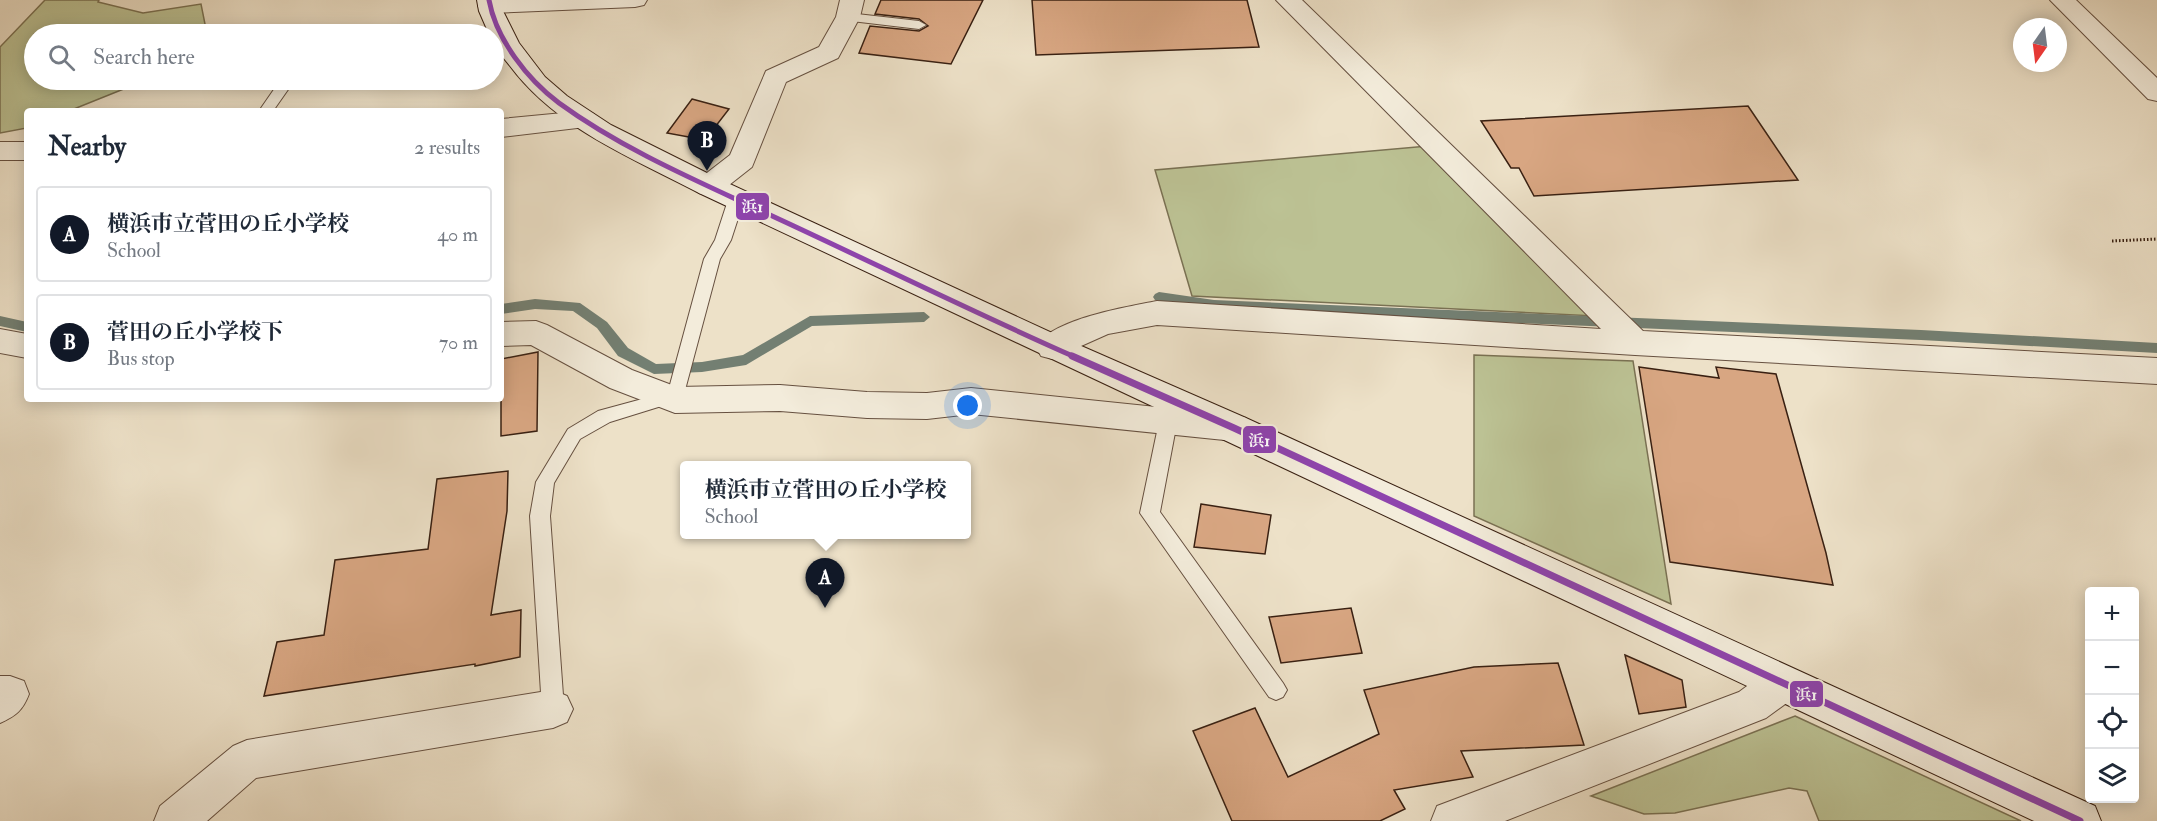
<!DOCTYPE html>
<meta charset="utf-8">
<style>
:root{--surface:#fff;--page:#f6f6f7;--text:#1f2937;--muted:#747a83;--line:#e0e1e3;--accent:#111827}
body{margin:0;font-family:"IM FELL Double Pica","Noto Serif JP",serif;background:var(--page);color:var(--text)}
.controls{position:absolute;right:18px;bottom:18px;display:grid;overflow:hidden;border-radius:6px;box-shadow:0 3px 15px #0003}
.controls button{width:54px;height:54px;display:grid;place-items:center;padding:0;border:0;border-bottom:2px solid var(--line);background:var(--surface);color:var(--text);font:30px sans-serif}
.compass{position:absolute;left:2013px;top:18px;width:54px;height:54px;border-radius:50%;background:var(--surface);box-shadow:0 3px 15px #0003;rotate:194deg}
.you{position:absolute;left:968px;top:406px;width:21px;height:21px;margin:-15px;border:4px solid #fff;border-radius:50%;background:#1a73e8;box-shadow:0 0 0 9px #1a73e833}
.badge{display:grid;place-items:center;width:39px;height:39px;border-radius:50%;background:var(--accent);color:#fff;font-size:20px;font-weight:700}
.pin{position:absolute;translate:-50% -50px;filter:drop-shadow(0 2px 3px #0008)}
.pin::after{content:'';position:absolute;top:32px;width:21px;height:18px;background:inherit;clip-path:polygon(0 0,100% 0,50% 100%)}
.popup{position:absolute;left:680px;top:461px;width:291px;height:78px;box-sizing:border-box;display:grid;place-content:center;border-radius:6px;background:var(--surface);filter:drop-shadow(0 2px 4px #0005);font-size:20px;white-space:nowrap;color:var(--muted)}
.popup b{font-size:22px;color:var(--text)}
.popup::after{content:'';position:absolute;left:50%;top:100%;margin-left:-12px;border:12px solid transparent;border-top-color:var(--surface)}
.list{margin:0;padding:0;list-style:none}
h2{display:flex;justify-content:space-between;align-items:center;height:78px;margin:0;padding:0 24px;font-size:26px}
h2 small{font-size:20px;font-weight:400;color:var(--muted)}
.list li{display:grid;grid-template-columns:39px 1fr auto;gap:18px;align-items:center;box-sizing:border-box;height:96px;margin:0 12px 12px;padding:0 12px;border:2px solid var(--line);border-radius:6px}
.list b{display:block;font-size:22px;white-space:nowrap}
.list p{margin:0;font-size:20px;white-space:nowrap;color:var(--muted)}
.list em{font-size:20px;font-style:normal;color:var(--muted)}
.icon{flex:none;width:33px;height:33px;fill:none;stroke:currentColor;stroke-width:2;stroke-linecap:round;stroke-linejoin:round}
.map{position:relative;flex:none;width:2157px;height:821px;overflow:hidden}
.search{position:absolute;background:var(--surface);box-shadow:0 3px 15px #0003;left:24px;top:24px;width:480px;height:66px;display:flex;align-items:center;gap:15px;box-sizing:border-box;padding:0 21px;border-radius:33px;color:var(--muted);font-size:22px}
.panel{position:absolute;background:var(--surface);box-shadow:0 3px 15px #0003;left:24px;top:108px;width:480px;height:294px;border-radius:6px}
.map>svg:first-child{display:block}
.green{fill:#bcc294;stroke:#7a7153;stroke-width:1.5}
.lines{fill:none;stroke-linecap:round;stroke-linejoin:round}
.stream{fill:#737f72;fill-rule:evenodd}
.building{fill:#d8a682;stroke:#392012;stroke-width:1.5}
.lane-casing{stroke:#665040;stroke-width:2}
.street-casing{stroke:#665040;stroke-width:2}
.secondary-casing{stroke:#392012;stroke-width:2}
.path{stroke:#392012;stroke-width:3;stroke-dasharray:1.5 2;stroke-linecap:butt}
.lane{fill:#f3ecdb;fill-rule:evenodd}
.street{fill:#f3ecdb;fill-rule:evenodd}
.secondary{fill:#f3ecdb;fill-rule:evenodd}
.bus-1-far1-casing{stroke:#f3ecdb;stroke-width:9}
.bus-1-casing{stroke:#f3ecdb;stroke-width:11}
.bus-1-far1{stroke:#8e44ad;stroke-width:5}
.bus-1{stroke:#8e44ad;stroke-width:7}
.line-badge{stroke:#f3ecdb;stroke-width:2}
.badge-label{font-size:16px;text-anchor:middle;font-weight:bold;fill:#fff}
</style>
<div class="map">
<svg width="2157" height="821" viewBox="0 0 2157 821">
<rect width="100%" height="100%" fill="#ede1c8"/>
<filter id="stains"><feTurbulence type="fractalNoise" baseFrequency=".00333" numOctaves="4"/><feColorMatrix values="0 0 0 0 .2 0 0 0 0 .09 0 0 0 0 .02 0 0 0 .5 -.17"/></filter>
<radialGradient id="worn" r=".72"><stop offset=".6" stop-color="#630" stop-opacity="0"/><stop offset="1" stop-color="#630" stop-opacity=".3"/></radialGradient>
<path class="green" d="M45,0H99L98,2L143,13L201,4L207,34H34V80H146L69,111H27V128L0,133V47Z
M1428,146L1595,316L1192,296L1155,170Z
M1474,355L1633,361L1671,604L1474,516Z
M1795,716L2021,821H1819L1807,791L1789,788L1675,813L1644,814L1591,796Z"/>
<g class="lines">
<path class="stream" d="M1159,292L1214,300L1921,330L2157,343V353L1921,340L1214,310L1155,300L1153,297L1155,294Z
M535,299L580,303L607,322L628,348L656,364L702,362L743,355L810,316L924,312L930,317L924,322L812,326L746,365L702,372L654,374L618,356L597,328L573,311L535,309L501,314V304Z
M0,316L27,322V332L0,326Z"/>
</g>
<path class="building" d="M881,0H983L951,64L859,53L870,26L919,31L928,26L919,19L875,14Z
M1032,0H1247L1259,47L1036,55Z
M692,99L729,109L705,140L667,133Z
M1748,106L1798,180L1534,196L1519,168H1511L1481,121Z
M538,352L537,431L501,436V359Z
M1639,367L1719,378L1716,367L1776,374L1826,553L1833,585L1670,562Z
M508,471L507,511L491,615L521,610L520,657L475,666V664L264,696L277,642L324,635L335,560L428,549L437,479Z
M1201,504L1271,515L1265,554L1194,547Z
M1351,608L1362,653L1281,663L1269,617Z
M1625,655L1682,680L1686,707L1639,714Z
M1558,663L1584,745L1461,751L1473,777L1394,790L1405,809L1380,821H1232L1193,731L1255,708L1288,777L1379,734L1364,690L1474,667Z"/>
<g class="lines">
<defs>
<path id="lane" d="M848,13L919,21L926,25L919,29L843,20L841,17L843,14Z
M132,80H152L150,83L136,88L129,83Z
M241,80H293L294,81L273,111H259L277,85H248Z
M737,192L743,193L745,197L731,240L720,259L681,405L675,407L668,404L610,422L580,439L554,483L550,516L564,709L561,716L553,719L545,716L542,709L530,516L536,482L568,429L598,411L668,392L704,259L715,240L729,197L731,193Z
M1168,415L1174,417L1177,422L1160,512L1283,683L1287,690L1283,697L1276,700L1269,697L1140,513L1159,422L1162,417Z"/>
<path id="street" d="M484,0H647L644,5L635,7L490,13L481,11L478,6Z
M840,0H864L860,17L838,58L786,82L752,167L719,193L709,196L699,193L695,186L699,179L730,155L766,71L819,47L836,17Z
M1276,0H1302L1643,331L2157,358V384L1635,355L1157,325L1108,334L1052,359L1041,356L1036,347C1051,319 1127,307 1157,301L1601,329Z
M2050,0H2076L2157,78V101L2148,99Z
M584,111L594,114L597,120L594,126L501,137V119Z
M0,142H27V160H0Z
M536,321L547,325L632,370L677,387L780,385L867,392L927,393L971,388L1234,415L1246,418L1251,428L1246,438L1234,441L971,414L927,419L867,418L780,411L675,413L610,388L531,345L501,346V322Z
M0,329L27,334V358L0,353Z
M1781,666L1795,671L1800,684L1795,697L1766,718L1505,821H1431L1437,806L1739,692L1767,671Z
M0,676H10L24,681L29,694C23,710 16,716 0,723Z
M553,690L567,696L573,709L567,722L553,728L256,778L207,821H154L160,806L233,746L247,740Z"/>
<path id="secondary" d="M477,0H501L503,11L519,43L545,77L567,96L611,125L719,179L1063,338L1246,418L2095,806L2101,821H2034L699,193C632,158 556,128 510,66C502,56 494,48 494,34H489L479,11Z"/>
</defs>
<use href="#lane" class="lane-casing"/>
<use href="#street" class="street-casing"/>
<use href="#secondary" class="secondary-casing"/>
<path class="path" d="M2112,241L2157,239"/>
<use href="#lane" class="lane"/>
<use href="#street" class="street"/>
<use href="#secondary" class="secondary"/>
<defs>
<path id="bus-1-far1" d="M489,0C496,39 527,79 559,103C626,152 709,186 783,221C880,266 977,314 1075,357"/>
<path id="bus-1" d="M1072,356L1234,428L2080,821"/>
</defs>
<use href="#bus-1-far1" class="bus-1-far1-casing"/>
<use href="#bus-1" class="bus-1-casing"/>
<use href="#bus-1-far1" class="bus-1-far1"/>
<use href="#bus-1" class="bus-1"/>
</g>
<g class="line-badge">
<rect x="735" y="192" width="35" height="29" rx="6" fill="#8e44ad"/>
<rect x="1242" y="425" width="35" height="29" rx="6" fill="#8e44ad"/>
<rect x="1789" y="680" width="35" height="28" rx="6" fill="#8e44ad"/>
</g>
<g class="badge-label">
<text x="752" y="212">浜1</text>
<text x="1259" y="446">浜1</text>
<text x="1806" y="700">浜1</text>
</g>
<rect width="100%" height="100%" filter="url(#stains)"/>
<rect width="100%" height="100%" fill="url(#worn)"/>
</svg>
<div class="controls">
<button>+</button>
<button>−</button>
<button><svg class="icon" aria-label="locate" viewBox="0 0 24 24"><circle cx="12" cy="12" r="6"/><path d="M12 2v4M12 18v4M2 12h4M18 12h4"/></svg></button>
<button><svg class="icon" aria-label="layers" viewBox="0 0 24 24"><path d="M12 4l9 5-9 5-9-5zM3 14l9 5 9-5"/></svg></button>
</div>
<svg class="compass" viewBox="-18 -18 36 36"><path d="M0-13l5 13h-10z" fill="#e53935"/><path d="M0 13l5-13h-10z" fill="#747a83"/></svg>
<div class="you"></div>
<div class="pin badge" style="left:825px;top:608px">A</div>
<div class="popup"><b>横浜市立菅田の丘小学校</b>School</div>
<div class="pin badge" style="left:707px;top:171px">B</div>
<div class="search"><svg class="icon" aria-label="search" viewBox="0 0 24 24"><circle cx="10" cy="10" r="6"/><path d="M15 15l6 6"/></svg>Search here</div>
<section class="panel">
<h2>Nearby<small>2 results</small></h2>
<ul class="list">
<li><span class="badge">A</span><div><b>横浜市立菅田の丘小学校</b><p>School</p></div><em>40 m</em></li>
<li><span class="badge">B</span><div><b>菅田の丘小学校下</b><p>Bus stop</p></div><em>70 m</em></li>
</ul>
</section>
</div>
